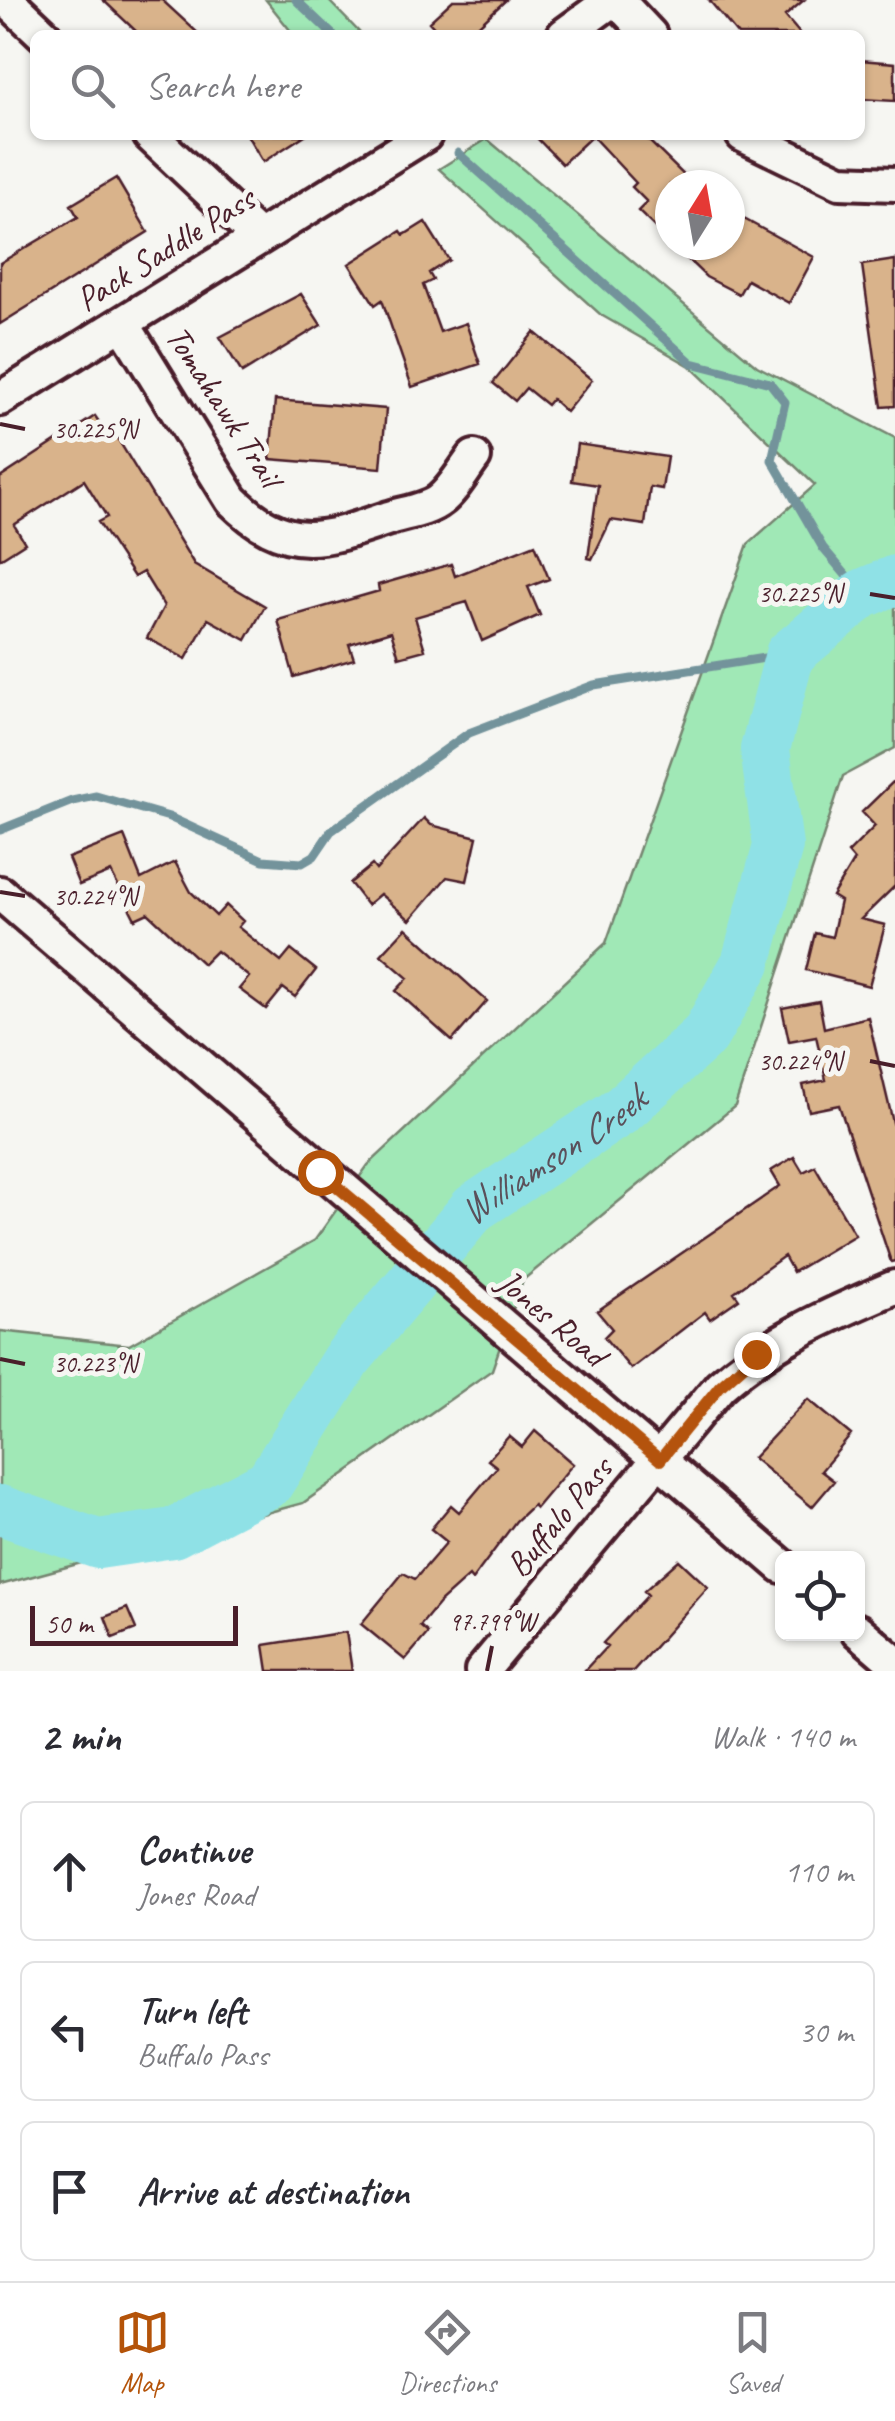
<!DOCTYPE html>
<meta charset="utf-8">
<style>
:root{--surface:#fff;--page:#f2f2f3;--text:#2b2b33;--muted:#7c7c81;--line:#e1e1e2;--accent:#b45309}
body{margin:0;font-family:Caveat,sans-serif;background:var(--page);color:var(--text)}
.controls{position:absolute;right:30px;bottom:30px;display:grid;overflow:hidden;border-radius:15px;box-shadow:0 2px 8px #0004}
.controls button{width:90px;height:90px;display:grid;place-items:center;padding:0;border:0;border-bottom:2px solid var(--line);background:var(--surface);color:var(--text);font:50px sans-serif}
.compass{position:absolute;left:655px;top:170px;width:90px;height:90px;border-radius:50%;background:var(--surface);box-shadow:0 2px 8px #0004;rotate:11deg}
.scale{position:absolute;left:30px;bottom:25px;width:208px;box-sizing:border-box;padding-left:10px;border:5px solid #4a1f2b;border-top:0;font-size:28px;line-height:35px;white-space:nowrap;color:#4a1f2b;-webkit-text-stroke:8px #f6f6f2;paint-order:stroke}
.stop{position:absolute;width:30px;height:30px;margin:-22px;border:8px solid #b45309;border-radius:50%;background:#fff}
.stop.end{background:#b45309;border-color:#fff;box-shadow:0 2px 10px #0008}
.list{margin:0;padding:0;list-style:none}
h2{display:flex;justify-content:space-between;align-items:center;height:130px;margin:0;padding:0 40px;font-size:42px}
h2 small{font-size:32px;font-weight:400;color:var(--muted)}
.list li{display:grid;grid-template-columns:65px 1fr auto;gap:30px;align-items:center;box-sizing:border-box;height:140px;margin:0 20px 20px;padding:0 20px;border:2px solid var(--line);border-radius:15px}
.list b{display:block;font-size:38px;white-space:nowrap}
.list p{margin:0;font-size:32px;white-space:nowrap;color:var(--muted)}
.list em{font-size:32px;font-style:normal;color:var(--muted)}
.icon{flex:none;width:55px;height:55px;fill:none;stroke:currentColor;stroke-width:2;stroke-linecap:round;stroke-linejoin:round}
.map{position:relative;flex:none;width:895px;height:1671px;overflow:hidden}
.search{position:absolute;background:var(--surface);box-shadow:0 2px 8px #0004;left:30px;right:30px;top:30px;height:110px;display:flex;align-items:center;gap:25px;box-sizing:border-box;padding:0 35px;border-radius:15px;color:var(--muted);font-size:38px}
.sheet{height:610px;background:var(--surface)}
nav{display:flex;justify-content:space-around;align-items:center;box-sizing:border-box;height:140px;border-top:2px solid var(--line);background:var(--surface);font-size:28px;color:var(--muted)}
nav a{display:grid;justify-items:center;gap:5px}
nav .on{color:var(--accent)}
.map>svg:first-child{display:block}
.green{fill:#a0e8b6;stroke:#758470;stroke-width:2.5}
.lines{fill:none;stroke-linecap:round;stroke-linejoin:round}
.stream{stroke:#73939b;stroke-width:9}
.river{stroke:#8fe1e6;stroke-width:50}
.building{fill:#d9b38b;stroke:#4a1f2b;stroke-width:2.5}
.minor-casing{stroke:#4a1f2b;stroke-width:40}
.minor{stroke:#f6f6f2;stroke-width:32}
.route{stroke:#b45309;stroke-width:12}
.ticks{fill:none;stroke:#4a1f2b;stroke-width:4}
.labels{text-anchor:middle;dominant-baseline:central;stroke-width:10;stroke-linejoin:round;paint-order:stroke}
.street-label{font-size:35px;fill:#4a1f2b;stroke:#f6f6f2}
.water-label{font-size:38px;font-style:italic;fill:#5b505a;stroke:#f6f6f2}
.ticks-label{font-size:25px;text-anchor:middle;fill:#4a1f2b;stroke:#f6f6f2;stroke-width:10;stroke-linejoin:round;paint-order:stroke}
</style>
<div class="map">
<svg width="895" height="1671" viewBox="0 0 895 1671">
<rect width="100%" height="100%" fill="#f6f6f2"/>
<filter id="ink" filterUnits="userSpaceOnUse"><feTurbulence type="fractalNoise" baseFrequency=".01" numOctaves="2"/><feDisplacementMap in="SourceGraphic" scale="20" xChannelSelector="R" yChannelSelector="G"/><feConvolveMatrix kernelMatrix="1 2 1 2 8 2 1 2 1" color-interpolation-filters="sRGB"/></filter>
<g filter="url(#ink)">
<path class="green" d="M266,0H328L362,35H294Z
M487,139L757,366L895,438V748L843,776L735,1106L523,1280L492,1370L303,1503L0,1585V1331L129,1345L315,1240L368,1165L606,943L748,544L815,485L690,366L601,315L439,169Z"/>
<g class="lines">
<path class="stream" d="M296,0L333,35
M458,153L692,363L770,383L785,402L772,460L823,548L862,594
M0,830L72,801L96,796L169,817L263,860L302,863L314,856L331,831L469,733L594,685L790,654"/>
<path class="river" id="s1" d="M0,1510L98,1544L173,1533L269,1483L346,1360L474,1208L621,1111L705,1035L746,963L778,846L765,749L790,654L862,594L895,580"/>
</g>
<path class="building" d="M103,0H162L200,35H140Z
M453,0H506L468,35H441L429,22Z
M709,0H804L785,16L801,35H738Z
M860,60L895,63V101L860,99Z
M247,135H305L263,162Z
M534,135H643L694,185H670V242L638,211L647,202L632,187L636,183L592,136L562,164Z
M116,178L148,232L0,324V263L78,217L71,205Z
M744,219L814,257L789,303L747,280L739,294L706,277L673,245H730Z
M425,222L449,260L429,273L433,280L423,285L440,332L466,323L480,364L412,387L382,300L375,305L349,264L401,231L404,235Z
M895,260V406L882,407L862,265Z
M301,294L321,325L242,373L220,337Z
M534,332L592,380L566,412L552,399L547,405L526,388L515,401L493,383Z
M275,400L386,409L381,468L270,459Z
M95,416L108,435L113,431L194,564L265,606L246,640L208,619L186,659L147,638L164,606L143,572L134,577L98,522L107,517L84,480L14,525L25,543L0,559V478Z
M577,444L667,457L662,489L650,487L645,525L611,520L592,559L588,558L598,485L572,481Z
M535,544L549,579L528,587L540,615L482,641L467,602L415,617L425,650L399,657L391,631L349,644L354,659L294,677L278,620L379,591L378,585L451,564L455,576Z
M895,780V886L861,919L885,925L869,986L806,970L815,933L832,937L840,901L832,896L854,860L848,853L875,826L862,812Z
M424,818L431,825L477,837L467,881L447,877L410,920L380,894L367,905L350,883L372,865L376,870Z
M124,836L141,879L175,862L191,892L216,916L226,905L243,921L238,927L281,962L291,950L316,970L295,997L283,988L266,1009L239,989L249,977L216,951L203,964L148,913L135,919L111,872L79,885L68,858Z
M406,928L487,1001L452,1041L396,991L408,978L381,955Z
M819,1001L824,1028L868,1017L895,1131V1261L891,1262L839,1105L809,1111L803,1085L826,1080L816,1036L789,1041L782,1008Z
M794,1157L803,1172L815,1166L855,1235L793,1272L784,1256L734,1292L739,1299L710,1319L705,1312L631,1369L604,1337L612,1329L597,1311L780,1186L771,1171Z
M808,1399L851,1435L821,1471L834,1481L812,1507L753,1458Z
M535,1431L573,1464L536,1508L533,1505L516,1521L472,1580L469,1576L439,1603L420,1626L428,1633L405,1660L361,1624L403,1573L415,1579L447,1542L431,1529L451,1505L459,1512L497,1467L488,1460L509,1436L522,1447Z
M679,1560L708,1587L633,1671H584L607,1646L603,1643L648,1595L644,1591Z
M127,1608L136,1629L113,1638L105,1617Z
M346,1632L352,1671H268L264,1645Z"/>
<g class="lines">
<defs>
<path id="minor" d="M7,0L44,35
M617,0L650,35
M564,35L612,0
M150,135L258,237
M743,135L840,182L895,184
M123,324L232,500C287,554 322,541 389,518C404,513 428,510 440,500C453,490 464,470 474,457
M0,399L425,135
M0,893L782,1566
M858,1631L895,1663
M482,1671L720,1386C773,1339 831,1314 895,1287"/>
</defs>
<use href="#minor" class="minor-casing"/>
<use href="#minor" class="minor"/>
</g>
</g>
<g class="lines" filter="url(#ink)">
<path class="route" d="M320,1172L660,1460L720,1386L756,1354"/>
</g>
<path class="ticks" d="M0,424L25,429M870,594L895,598M0,892L25,896M870,1061L895,1066M0,1359L25,1364M487,1671L492,1646"/>
<g class="labels">
<g class="street-label">
<text transform="translate(165 249) rotate(-32)">Pack Saddle Pass</text>
<text transform="translate(224 406) rotate(57)">Tomahawk Trail</text>
<text transform="translate(552 1318) rotate(40)">Jones Road</text>
<text transform="translate(559 1517) rotate(-50)">Buffalo Pass</text>
</g>
<g class="water-label">
<text stroke="none"><textPath href="#s1" startOffset="725">Williamson Creek</textPath></text>
</g>
</g>
<g class="ticks-label">
<text x="95" y="438">30.225°N</text>
<text x="800" y="602">30.225°N</text>
<text x="95" y="905">30.224°N</text>
<text x="800" y="1070">30.224°N</text>
<text x="95" y="1372">30.223°N</text>
<text x="492" y="1630">97.799°W</text>
</g>
</svg>
<div class="controls">
<button><svg class="icon" aria-label="locate" viewBox="0 0 24 24"><circle cx="12" cy="12" r="6"/><path d="M12 2v4M12 18v4M2 12h4M18 12h4"/></svg></button>
</div>
<svg class="compass" viewBox="-18 -18 36 36"><path d="M0-13l5 13h-10z" fill="#e53935"/><path d="M0 13l5-13h-10z" fill="#7c7c81"/></svg>
<div class="scale">50 m</div>
<div class="stop" style="left:320px;top:1172px"></div>
<div class="stop end" style="left:756px;top:1354px"></div>
<div class="search"><svg class="icon" aria-label="search" viewBox="0 0 24 24"><circle cx="10" cy="10" r="6"/><path d="M15 15l6 6"/></svg>Search here</div>
</div>
<section class="sheet">
<h2>2 min<small>Walk · 140 m</small></h2>
<ul class="list">
<li><svg class="icon" aria-label="ahead" viewBox="0 0 24 24"><path d="M12 20V5M6 11l6-6 6 6"/></svg><div><b>Continue</b><p>Jones Road</p></div><em>110 m</em></li>
<li><svg class="icon" aria-label="left" viewBox="0 0 24 24"><path d="M17 20v-9H6M10 6l-5 5 5 5"/></svg><div><b>Turn left</b><p>Buffalo Pass</p></div><em>30 m</em></li>
<li><svg class="icon" aria-label="arrive" viewBox="0 0 24 24"><path d="M6 21V4h12l-3 4 3 4H6"/></svg><div><b>Arrive at destination</b></div></li>
</ul>
</section>
<nav>
<a class="on"><svg class="icon" aria-label="map" viewBox="0 0 24 24"><path d="M3 6l6-2 6 2 6-2v14l-6 2-6-2-6 2zM9 4v14M15 6v14"/></svg>Map</a>
<a><svg class="icon" aria-label="directions" viewBox="0 0 24 24"><path d="M12 3l9 9-9 9-9-9zM9 14v-3h6M13 9l2 2-2 2"/></svg>Directions</a>
<a><svg class="icon" aria-label="saved" viewBox="0 0 24 24"><path d="M7 4h10v16l-5-4-5 4z"/></svg>Saved</a>
</nav>
